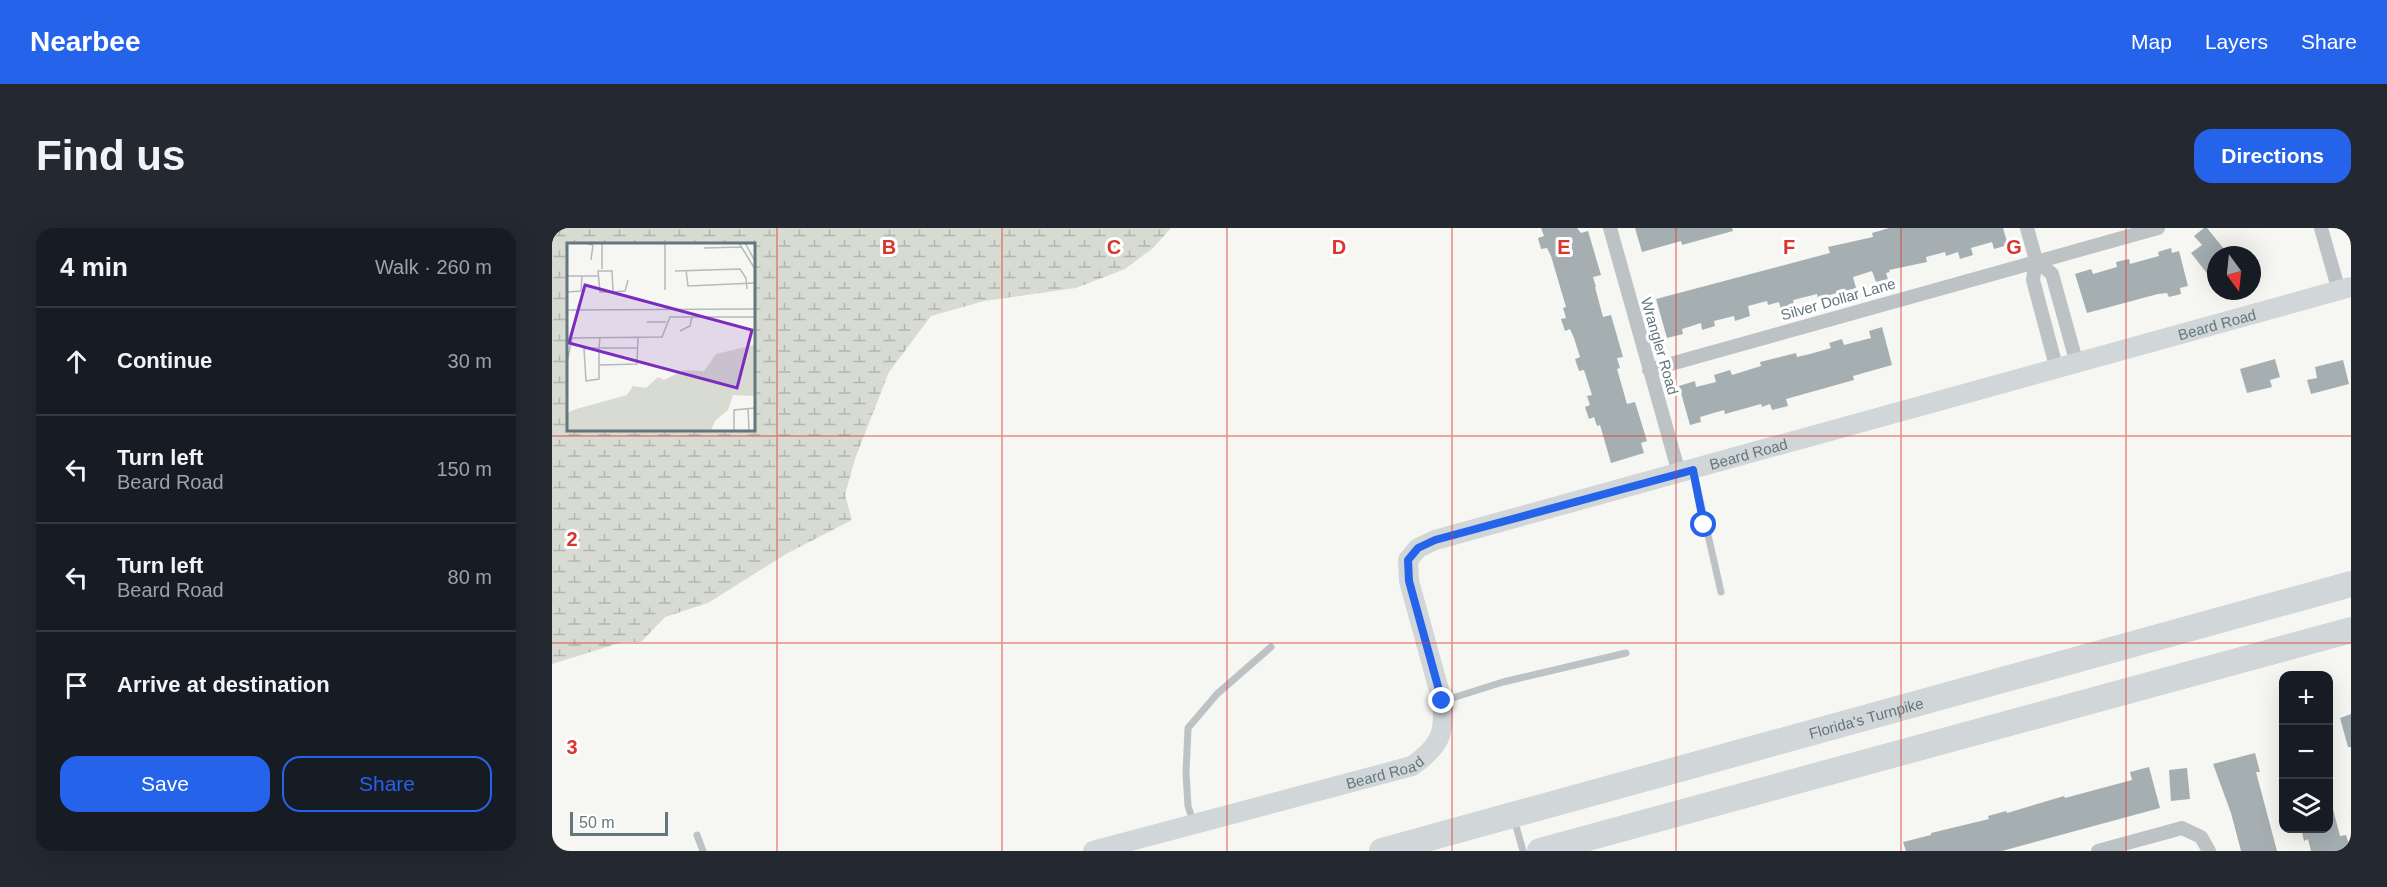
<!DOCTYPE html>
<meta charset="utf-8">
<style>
:root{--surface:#171b24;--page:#242831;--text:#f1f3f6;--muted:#9ea1a6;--line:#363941;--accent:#2563eb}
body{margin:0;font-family:Helvetica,sans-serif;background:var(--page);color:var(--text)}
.controls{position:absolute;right:18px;bottom:18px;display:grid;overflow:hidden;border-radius:12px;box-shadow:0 6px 24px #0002}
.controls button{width:54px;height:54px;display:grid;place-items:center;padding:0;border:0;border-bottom:2px solid var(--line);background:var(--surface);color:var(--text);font:30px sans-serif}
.compass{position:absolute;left:1655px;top:18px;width:54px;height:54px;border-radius:50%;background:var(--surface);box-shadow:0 6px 24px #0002;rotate:165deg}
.scale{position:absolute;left:18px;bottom:15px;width:98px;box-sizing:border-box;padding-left:6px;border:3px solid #63777d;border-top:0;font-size:16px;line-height:21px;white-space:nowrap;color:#63777d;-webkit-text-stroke:4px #fff;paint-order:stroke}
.stop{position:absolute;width:18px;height:18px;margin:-14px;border:4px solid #2563eb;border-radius:50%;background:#fff}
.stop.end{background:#2563eb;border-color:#fff;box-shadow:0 2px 6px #0008}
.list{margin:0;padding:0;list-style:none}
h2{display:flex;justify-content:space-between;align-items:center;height:78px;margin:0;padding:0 24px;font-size:26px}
h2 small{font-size:20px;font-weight:400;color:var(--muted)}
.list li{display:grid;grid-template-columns:39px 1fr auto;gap:18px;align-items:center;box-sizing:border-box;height:108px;padding:0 24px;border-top:2px solid var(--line)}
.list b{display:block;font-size:22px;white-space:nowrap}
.list p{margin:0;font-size:20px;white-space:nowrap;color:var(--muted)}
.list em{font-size:20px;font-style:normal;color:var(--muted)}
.actions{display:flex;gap:12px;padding:18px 24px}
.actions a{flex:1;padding:14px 0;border:2px solid var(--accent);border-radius:18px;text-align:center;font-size:21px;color:var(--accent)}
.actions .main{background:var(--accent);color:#fff}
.icon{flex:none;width:33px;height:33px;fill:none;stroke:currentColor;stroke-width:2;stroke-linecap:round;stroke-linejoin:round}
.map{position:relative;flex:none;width:1799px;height:623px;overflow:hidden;border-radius:18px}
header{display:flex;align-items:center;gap:36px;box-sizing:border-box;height:84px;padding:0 30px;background:var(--accent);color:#fff}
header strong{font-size:28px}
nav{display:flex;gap:33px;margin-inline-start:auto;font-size:21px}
.intro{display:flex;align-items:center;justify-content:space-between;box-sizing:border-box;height:144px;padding:0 36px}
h1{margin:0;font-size:42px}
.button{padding:15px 27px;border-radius:18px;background:var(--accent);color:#fff;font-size:21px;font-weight:700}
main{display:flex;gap:36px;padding:0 36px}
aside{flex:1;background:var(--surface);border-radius:18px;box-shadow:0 6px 24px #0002}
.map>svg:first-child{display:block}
.wetland{fill:url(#wetland-marsh);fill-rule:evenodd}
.building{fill:#a5afb2}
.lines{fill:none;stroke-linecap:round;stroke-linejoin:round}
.lane{stroke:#bdc3c5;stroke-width:7}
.street{stroke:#bdc3c5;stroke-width:14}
.secondary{stroke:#d1d6d8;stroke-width:20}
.highway{stroke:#d1d6d8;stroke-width:26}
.route{stroke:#2563eb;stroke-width:8}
.grid{fill:none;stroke:#db352e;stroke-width:1.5;stroke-opacity:0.55}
.labels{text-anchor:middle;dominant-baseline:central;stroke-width:6;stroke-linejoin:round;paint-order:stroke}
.street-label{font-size:15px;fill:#63777d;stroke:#fff}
.inset-road{fill:none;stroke:#b2bbbd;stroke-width:1.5}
.view{fill:#7b2cbf;fill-opacity:0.15;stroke:#7b2cbf;stroke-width:3}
.inset-edge{fill:none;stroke:#63777d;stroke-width:3}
.grid-label{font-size:20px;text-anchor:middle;font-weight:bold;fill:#db352e;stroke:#fff;stroke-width:6;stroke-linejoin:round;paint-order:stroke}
</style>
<header>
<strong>Nearbee</strong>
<nav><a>Map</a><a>Layers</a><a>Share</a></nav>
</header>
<div class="intro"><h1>Find us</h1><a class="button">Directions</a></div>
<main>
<aside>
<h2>4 min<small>Walk · 260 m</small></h2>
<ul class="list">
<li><svg class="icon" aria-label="ahead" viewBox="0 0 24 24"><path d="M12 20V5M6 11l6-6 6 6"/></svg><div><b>Continue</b></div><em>30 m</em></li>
<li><svg class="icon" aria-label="left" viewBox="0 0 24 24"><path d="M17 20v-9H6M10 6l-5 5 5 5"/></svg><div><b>Turn left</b><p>Beard Road</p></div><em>150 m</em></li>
<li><svg class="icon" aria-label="left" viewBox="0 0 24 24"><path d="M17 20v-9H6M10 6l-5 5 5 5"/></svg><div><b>Turn left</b><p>Beard Road</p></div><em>80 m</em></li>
<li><svg class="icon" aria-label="arrive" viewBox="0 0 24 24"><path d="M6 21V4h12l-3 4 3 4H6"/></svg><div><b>Arrive at destination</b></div></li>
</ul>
<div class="actions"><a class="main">Save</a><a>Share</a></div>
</aside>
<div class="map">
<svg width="1799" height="623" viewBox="0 0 1799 623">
<defs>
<pattern id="wetland-marsh" width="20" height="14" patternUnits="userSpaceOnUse" patternTransform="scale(1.5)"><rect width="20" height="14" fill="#d7dbd2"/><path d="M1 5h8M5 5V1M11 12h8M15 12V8" fill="none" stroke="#b2b6b0"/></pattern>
</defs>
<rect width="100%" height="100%" fill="#f6f6f3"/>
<path class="wetland" d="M0,0H619L601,20L573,41L524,60L432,73L379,88L337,144L303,231L293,267L300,292L234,326L156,375L113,389L89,414H71L0,436ZM16,16H201V201H16Z"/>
<path class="building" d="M989,0H1025L1029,5L1036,3L1049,47L1041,49L1044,59H1043L1051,89L1059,87L1071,129L1065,130L1068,140L1065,141L1075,176L1083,174L1095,213L1089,215L1092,225L1059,235L1048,197L1045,198L1042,189L1037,191L1033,179L1038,177L1035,168L1040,167L1032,142L1027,143L1023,131L1028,129L1022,110L1018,101L1013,103L1009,91L1014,90L1011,80L1014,79L999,28L995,20L989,21L986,10L992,8Z
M1083,0H1180L1181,3L1130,17L1129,13L1090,24Z
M1337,0H1451L1456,17L1442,21L1440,14L1419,20L1421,27L1408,31L1406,24L1394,28L1393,24L1374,29L1375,34L1337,42L1338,44L1334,45L1336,51L1324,54L1320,43L1301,49L1304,60L1266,70L1265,66L1241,72L1242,77L1229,81L1227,74L1216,77L1215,73L1196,78L1198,88L1183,93L1182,88L1162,93L1163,98L1150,102L1149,95L1130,101L1131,106L1115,110L1104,71L1278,25L1276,19L1321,9L1320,5Z
M1652,0H1655L1677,27H1664V44L1658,49L1639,25L1650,17L1642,8Z
M1619,20L1620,25L1627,23L1636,58L1628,60L1629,66L1617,69L1615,65L1606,66L1535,85L1523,46L1539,41L1541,46L1565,39L1564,34L1577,31L1578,36L1607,28L1606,24Z
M1330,99L1340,137L1301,148L1302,152L1234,171L1236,178L1220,182L1218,176L1210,179L1209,176L1173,186L1172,182L1148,189L1149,194L1138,197L1127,158L1143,153L1144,159L1164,154L1162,147L1178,142L1180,147L1209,138L1208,134L1244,125L1245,129L1258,126L1279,120L1277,115L1290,111L1292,117L1319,110L1317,103Z
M1723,131L1728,149L1718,152L1720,159L1695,165L1688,141Z
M1791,132L1797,156L1759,166L1755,152L1765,150L1763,139Z
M1799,486V519H1796L1788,490Z
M1703,525L1708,544H1704L1725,623H1689L1679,585L1661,536Z
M1597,539L1608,580L1450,623H1354L1351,614L1379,607V605L1437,591L1436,588L1454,583L1455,585L1512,568L1513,570L1580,552L1578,544Z
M1635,540L1638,571L1619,573L1617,542Z
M1780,577L1788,608L1794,607L1799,623H1759L1756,611L1752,613L1749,600H1776V578Z"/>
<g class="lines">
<path class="lane" d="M1141,241L1169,364
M891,473L951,454L1074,425
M962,591L971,623
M641,593L636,578L634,545L636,500L665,466L719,419
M145,607L151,623"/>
<path class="street" d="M1058,0L1127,245
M1475,0L1484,32L1481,52L1505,142
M1769,0L1787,63
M1484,32L1500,46L1525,136
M1097,142L1606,0
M1546,623L1630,600L1649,609L1657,623"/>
<path class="secondary" id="s1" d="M541,623L860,538C887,519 894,506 890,473L857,353L856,332L866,320L883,312L1799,59"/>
<g class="highway">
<path id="s2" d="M830,623L1799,356"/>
<path d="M988,623L1799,402"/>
</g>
</g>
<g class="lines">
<path class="route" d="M890,473L857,353L856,332L866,320L883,312L1141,242L1152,297"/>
</g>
<path class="grid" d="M225,0V623M450,0V623M675,0V623M900,0V623M1124,0V623M1349,0V623M1574,0V623M0,208H1799M0,415H1799"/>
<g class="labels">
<g class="street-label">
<text transform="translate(1286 71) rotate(-16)">Silver Dollar Lane</text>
<text stroke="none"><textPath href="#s1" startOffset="1398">Beard Road</textPath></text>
<text transform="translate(1108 118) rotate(74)">Wrangler Road</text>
<text stroke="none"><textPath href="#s1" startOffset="912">Beard Road</textPath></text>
<text stroke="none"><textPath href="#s2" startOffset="502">Florida's Turnpike</textPath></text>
<text stroke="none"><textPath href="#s1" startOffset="302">Beard Road</textPath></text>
</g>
</g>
<g transform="translate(15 15)">
<rect width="188" height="188" fill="#f6f6f3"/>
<path d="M187,102V153L166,152L161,167L148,178L144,187H0V170L9,166L60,152L66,143L79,145L91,134L97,137L117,127L137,128L149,111Z" fill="#d7dbd2"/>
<path class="inset-road" d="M35,0V26M172,0L188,26M178,0L188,18M21,1L26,2L24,17M137,5L174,4M119,27L121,43L188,40M108,28L173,26L179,35L180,46M0,33H31M98,47V0M0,49L14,48L15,33M46,49L45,28H31L33,49H46L58,48L61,37M0,67L188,66M80,79H99M113,88L123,83L125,74M33,94L32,105V136L19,138L17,106L19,105H71M0,95L95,94L103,74H188M0,119L5,95M32,122L70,121L71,94M181,166L182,187M167,187V167L188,165"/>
<path class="view" d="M18,42L185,87L170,145L2,100Z"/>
<rect width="188" height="188" class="inset-edge"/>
</g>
<g class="grid-label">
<text x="337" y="26">B</text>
<text x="562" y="26">C</text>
<text x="787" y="26">D</text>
<text x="1012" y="26">E</text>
<text x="1237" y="26">F</text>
<text x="1462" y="26">G</text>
<text x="20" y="318">2</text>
<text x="20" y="526">3</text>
</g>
</svg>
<div class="controls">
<button>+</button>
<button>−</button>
<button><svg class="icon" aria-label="layers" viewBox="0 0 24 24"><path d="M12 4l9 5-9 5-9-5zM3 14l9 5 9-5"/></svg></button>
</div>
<svg class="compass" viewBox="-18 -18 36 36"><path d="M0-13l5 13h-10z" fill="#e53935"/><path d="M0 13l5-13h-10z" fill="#9ea1a6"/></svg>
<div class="scale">50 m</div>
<div class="stop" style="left:1152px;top:297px"></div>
<div class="stop end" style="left:890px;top:473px"></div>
</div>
</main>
